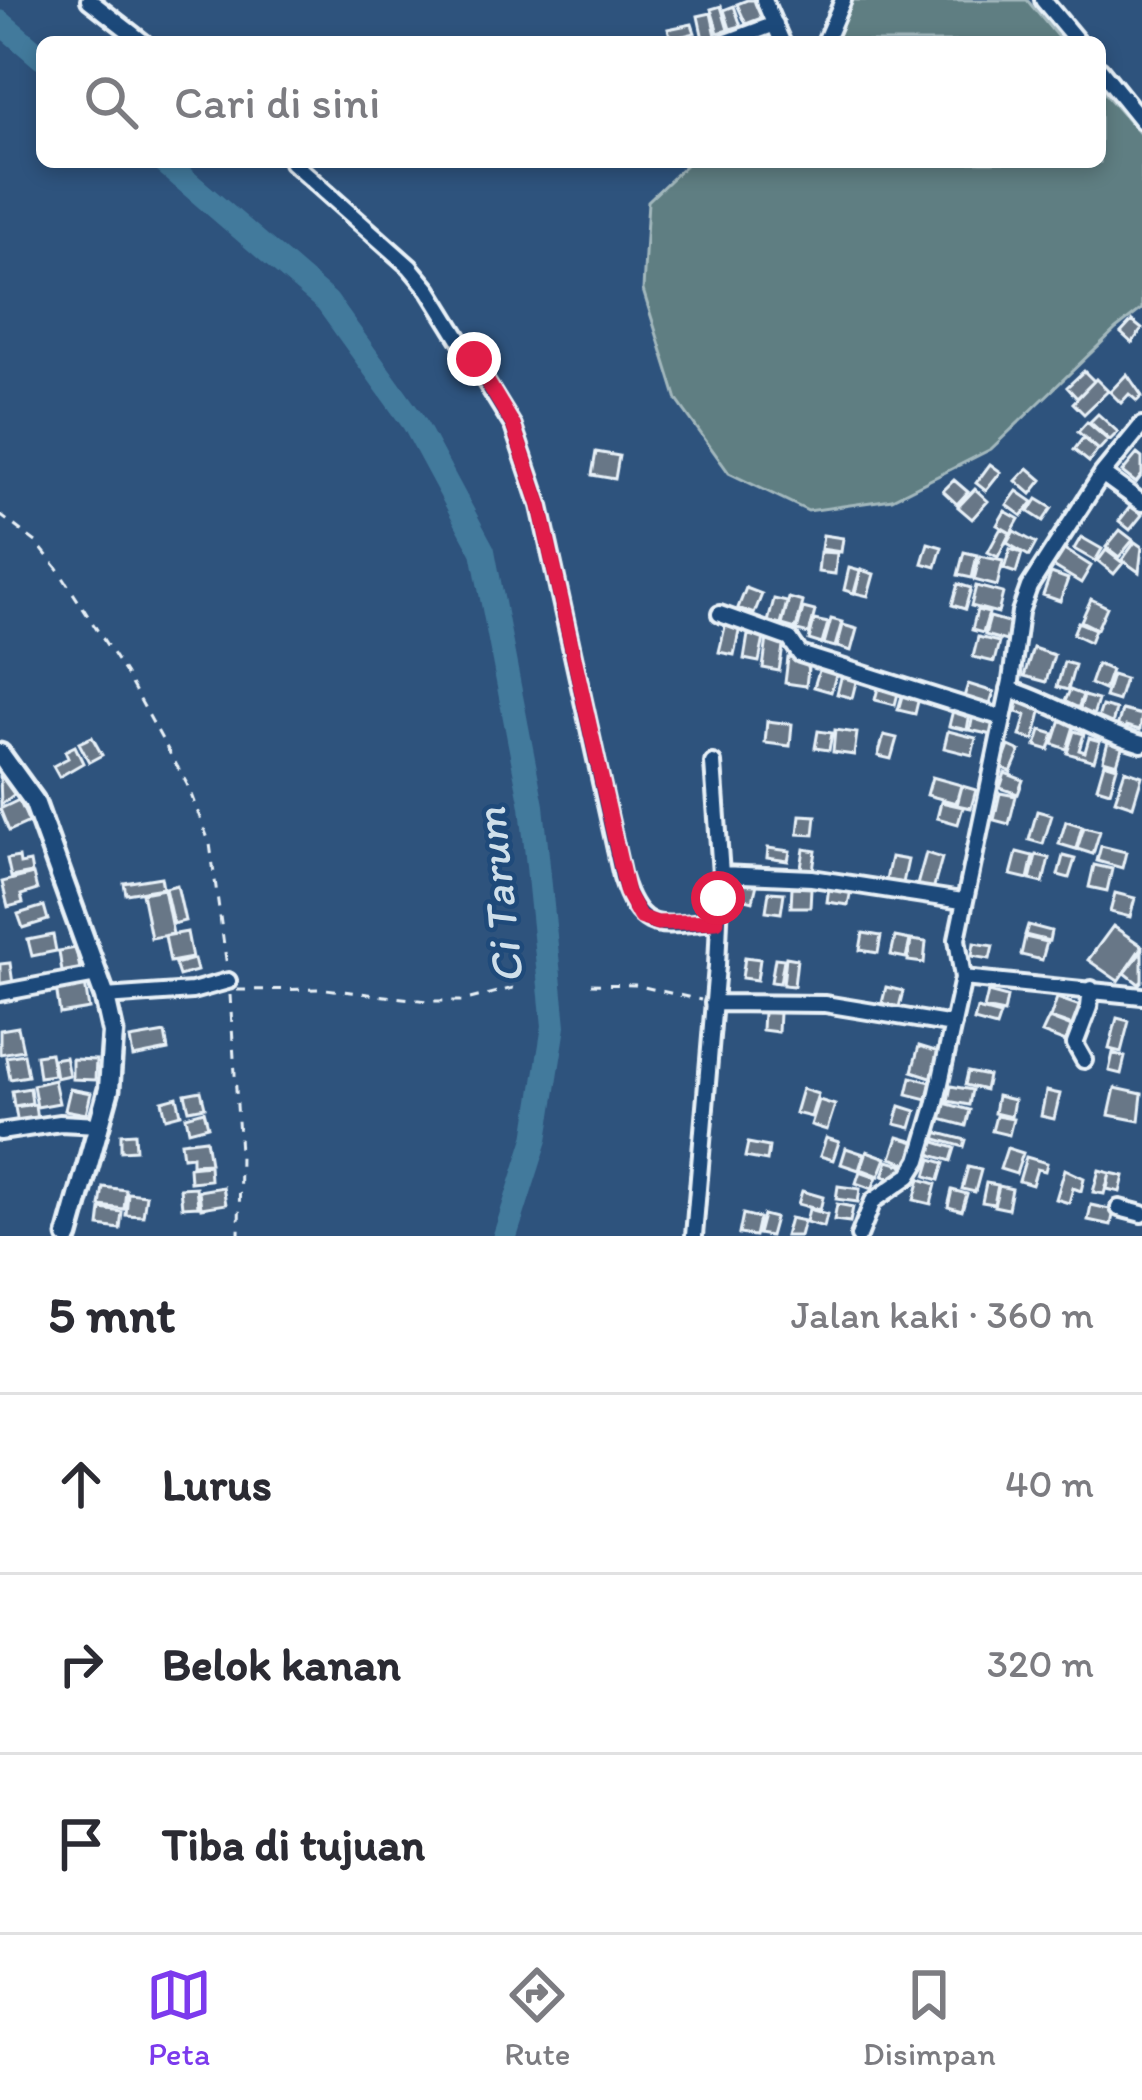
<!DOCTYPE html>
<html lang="id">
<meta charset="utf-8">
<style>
:root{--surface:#fff;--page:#f7f7f7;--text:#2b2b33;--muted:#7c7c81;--line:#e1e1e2;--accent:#7c3aed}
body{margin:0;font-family:Itim,sans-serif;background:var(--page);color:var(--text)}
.stop{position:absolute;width:36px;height:36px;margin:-27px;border:9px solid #e11d48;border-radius:50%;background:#fff}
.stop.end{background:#e11d48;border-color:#fff;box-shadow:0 3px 12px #0008}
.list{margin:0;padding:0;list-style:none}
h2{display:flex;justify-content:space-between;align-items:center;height:156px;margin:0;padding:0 48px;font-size:51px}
h2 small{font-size:39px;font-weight:400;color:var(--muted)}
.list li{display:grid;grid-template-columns:78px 1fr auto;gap:36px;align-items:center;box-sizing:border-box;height:180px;padding:0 48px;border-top:3px solid var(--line)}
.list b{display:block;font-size:45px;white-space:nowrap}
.list em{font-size:39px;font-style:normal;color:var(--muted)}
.icon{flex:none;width:66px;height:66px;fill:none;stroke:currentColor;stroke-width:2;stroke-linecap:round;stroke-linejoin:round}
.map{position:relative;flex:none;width:1142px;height:1236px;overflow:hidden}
.search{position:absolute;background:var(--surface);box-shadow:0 6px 18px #0003;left:36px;right:36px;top:36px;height:132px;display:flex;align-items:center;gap:30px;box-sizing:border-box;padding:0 42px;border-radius:18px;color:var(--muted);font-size:45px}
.sheet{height:696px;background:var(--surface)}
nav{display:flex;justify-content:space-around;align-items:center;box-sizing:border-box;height:168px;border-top:3px solid var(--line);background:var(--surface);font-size:33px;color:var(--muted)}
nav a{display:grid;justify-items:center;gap:6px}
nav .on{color:var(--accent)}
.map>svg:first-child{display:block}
.green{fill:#5e7e82;stroke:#a3b8bd;stroke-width:3}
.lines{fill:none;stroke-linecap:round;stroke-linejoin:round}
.river{stroke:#427a9c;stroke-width:24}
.building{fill:#687787;stroke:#e8f1f8;stroke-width:3}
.street-casing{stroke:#e8f1f8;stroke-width:22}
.secondary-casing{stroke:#e8f1f8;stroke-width:27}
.path{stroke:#e8f1f8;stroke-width:3;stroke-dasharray:9 9;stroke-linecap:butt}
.street{stroke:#1f4a7a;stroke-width:14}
.secondary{stroke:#1f4a7a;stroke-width:18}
.route{stroke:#e11d48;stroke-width:15}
.labels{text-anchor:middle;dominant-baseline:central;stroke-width:9;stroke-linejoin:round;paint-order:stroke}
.water-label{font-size:45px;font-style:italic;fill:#cfdfea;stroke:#1f4a7a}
</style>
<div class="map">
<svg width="1142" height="1236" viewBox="0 0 1142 1236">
<rect width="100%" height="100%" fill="#2e537d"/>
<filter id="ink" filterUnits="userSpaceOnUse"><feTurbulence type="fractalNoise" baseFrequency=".00833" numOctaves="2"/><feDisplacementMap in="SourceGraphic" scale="24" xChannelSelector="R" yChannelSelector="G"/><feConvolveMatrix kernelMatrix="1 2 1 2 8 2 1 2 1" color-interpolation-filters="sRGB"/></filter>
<g filter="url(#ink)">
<path class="green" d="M843,0H1027L1062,42H816Z
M1100,88L1142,136V309L1116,329L991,449L892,499L808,511L729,473L677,400L643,290L648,201L689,162H1100Z"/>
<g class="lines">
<path class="river" d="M0,22L42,58
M164,162L327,302L414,423L483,551L532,806L554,1026L536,1139L505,1236"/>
</g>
<path class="building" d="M747,0H757L764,17L746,24L737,4Z
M721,6L728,30L718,33L711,9Z
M734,6L741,26L730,29L724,10Z
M711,13L716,36L703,39L698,16Z
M692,24L695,33L671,39L668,29Z
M1132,321L1142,329L1132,343L1121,333Z
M1084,371L1094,381L1077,398L1067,387Z
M1127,374L1142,396L1137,401L1129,394L1121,403L1110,392Z
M1096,379L1108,391L1084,414L1073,403Z
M1098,414L1118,432L1110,440L1090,422Z
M1087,422L1108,440L1099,450L1078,432Z
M1083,438L1098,450L1089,462L1074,450Z
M596,452L619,456L615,479L592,475Z
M1137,454L1142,458V475L1136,483L1122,472Z
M990,464L1001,472L986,491L976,483Z
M1028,468L1042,480L1031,494L1016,481Z
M954,480L968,492L957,504L943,491Z
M975,489L988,501L972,519L958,507Z
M1017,491L1033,502L1022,516L1007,505Z
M1037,499L1052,508L1043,521L1029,512Z
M1133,503L1142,515L1130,530L1119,521Z
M1005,511L1019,519L1011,533L997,525Z
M1001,528L1010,533L998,557L988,552Z
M1120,530L1133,540L1119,557L1106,547Z
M1014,531L1036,543L1029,556L1007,543Z
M823,535L843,538L841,552L821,549Z
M1081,537L1102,549L1095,561L1074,549Z
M1135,542L1142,547L1139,572L1122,560Z
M928,543L942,547L936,567L922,563Z
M1061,547L1091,566L1081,583L1050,564Z
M1010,549L1022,553L1016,573L1004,569Z
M1106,550L1123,563L1114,574L1098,561Z
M820,552L837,553L835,574L818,572Z
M964,552L977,555L972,578L958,575Z
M980,556L1003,561L997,586L974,580Z
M849,568L860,571L854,593L844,590Z
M861,570L874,574L868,596L855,593Z
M1051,573L1068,579L1060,601L1043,595Z
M958,584L971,588L965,609L952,605Z
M976,586L1003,593L998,613L971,606Z
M746,588L762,594L754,614L738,608Z
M789,598L803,602L796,629L782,625Z
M774,599L787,602L781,625L768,622Z
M1091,599L1107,607L1097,629L1081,621Z
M803,608L815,611L809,634L797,631Z
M977,610L989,613L983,633L972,630Z
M990,617L1011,623L1006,641L985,635Z
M831,619L842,622L835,647L824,644Z
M814,620L828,623L822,644L809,640Z
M1078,622L1095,629L1090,642L1073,634Z
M726,623L740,627L734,655L719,652Z
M843,625L857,629L851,651L837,647Z
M748,635L764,638L759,662L744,659Z
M978,637L999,642L994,662L973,657Z
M767,638L784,641L779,671L763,668Z
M1033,648L1054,655L1046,682L1024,676Z
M788,658L809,660L806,686L785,683Z
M1064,662L1075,665L1068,690L1057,687Z
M821,664L838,669L831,692L814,687Z
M1097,664L1111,670L1104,690L1090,684Z
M842,674L857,678L852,698L837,694Z
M1112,675L1125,679L1118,701L1105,697Z
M879,684L899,689L895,705L875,700Z
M968,684L994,692L989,708L963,700Z
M904,689L920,693L915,714L898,710Z
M1070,690L1083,695L1077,711L1063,706Z
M1084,696L1098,700L1092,719L1078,714Z
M1019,698L1043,704L1034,740L1020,736L1026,715L1016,712Z
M1102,706L1116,710L1110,731L1095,727Z
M953,710L970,713L967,730L949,726Z
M1122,710L1142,715L1140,730L1126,726L1123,736L1115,734Z
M973,715L995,720L992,735L970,730Z
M1061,719L1075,723L1067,749L1053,744Z
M767,721L792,724L790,746L765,743Z
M835,730L857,733L854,755L833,752Z
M1041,730L1054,734L1049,750L1036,746Z
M818,731L832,733L829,750L815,748Z
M948,731L976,738L972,755L944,748Z
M1074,731L1084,734L1079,750L1085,752L1089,738L1100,741L1094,761L1067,753Z
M884,735L897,738L891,759L878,756Z
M92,737L102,755L89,762L79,743Z
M1109,738L1124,742L1117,764L1103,760Z
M75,746L83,763L59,777L53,766L68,758L65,751Z
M1009,746L1020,751L1011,772L1001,767Z
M1104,763L1117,767L1110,791L1097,787Z
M1125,770L1142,776L1133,806L1115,800Z
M1005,773L1023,780L1018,794L1000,788Z
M2,776L16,793L1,805L0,777Z
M932,777L961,785L956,803L927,795Z
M962,786L976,790L971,808L957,805Z
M1000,793L1016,796L1009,824L994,820Z
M19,800L29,822L9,831L0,809Z
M941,802L963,807L958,824L937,818Z
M1037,811L1052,815L1043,844L1029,840Z
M800,815L816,816L814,835L798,834Z
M1066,821L1082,826L1076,849L1059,844Z
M1084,827L1100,831L1093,854L1077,849Z
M1101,846L1126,852L1122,868L1097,861Z
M768,848L790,851L788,861L767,858Z
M804,849L816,851L813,870L801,868Z
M1017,852L1033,856L1028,879L1011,875Z
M926,853L942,858L933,890L917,885Z
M1036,855L1049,858L1043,883L1030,880Z
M1063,856L1075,859L1069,878L1058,875Z
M19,857L20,864L30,862L32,873L11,877L7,859Z
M891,857L908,860L903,883L886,880Z
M1094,865L1112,869L1107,891L1089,887Z
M33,874L37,890L21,895L23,903L8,907L2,882Z
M161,877L163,888L126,894L124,883Z
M742,881L757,884L753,901L738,897Z
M177,885L185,921L173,924L165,888Z
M792,887L811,888L810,907H791Z
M829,887L851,890L848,905L827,902Z
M164,889L173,934L151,938L142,893Z
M769,892L784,893L781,913L766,911Z
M1115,893L1135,898L1130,917L1110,912Z
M44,906L48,920L23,928L18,914Z
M1028,925L1051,931L1049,941L1025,935Z
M1113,926L1142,946L1118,981L1088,960Z
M187,932L192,958L170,962L165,936Z
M863,933L881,936L878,953L860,950Z
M53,935L56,951L32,956L28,940Z
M895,937L910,940L906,958L891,955Z
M1025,937L1047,942L1042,960L1021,955Z
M911,940L926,942L924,963L908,961Z
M974,943L993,946L990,959L972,956Z
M76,948L80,969L62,972L59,951Z
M1142,951V981L1139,984L1125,973Z
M745,957L760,959L757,980L742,978Z
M786,957L797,959L794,986L783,985Z
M775,958L784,959L780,983L771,982Z
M194,959L197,971L179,976L175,964Z
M10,963L13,984L0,986V964Z
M85,983L89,1009L60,1014L56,987Z
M886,987L903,991L899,1007L882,1003Z
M988,992L1007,997L1004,1013L984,1009Z
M1057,998L1083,1007L1076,1027L1050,1018Z
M977,1009L1000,1015L996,1027L974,1021Z
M763,1012L779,1013L778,1032L762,1030Z
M1049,1018L1077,1029L1071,1044L1042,1033Z
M1117,1018L1129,1021L1121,1052L1109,1049Z
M18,1027L23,1050L0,1054V1030Z
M165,1033L168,1050L133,1057L130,1039Z
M919,1046L942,1053L934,1078L912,1071Z
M50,1053L54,1075L39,1077L36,1055Z
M1113,1053L1125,1057L1121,1074L1109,1071Z
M24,1054L28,1076L10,1079L6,1057Z
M65,1057L69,1075L56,1078L53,1059Z
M72,1059L96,1060L95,1080L72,1079Z
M968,1072L988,1076L985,1090L965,1085Z
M911,1077L931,1082L927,1099L907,1094Z
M54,1080L59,1103L37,1107L33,1085Z
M951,1086L972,1090L969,1105L948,1101Z
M30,1088L32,1103L14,1106L12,1091Z
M1115,1088L1142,1094L1139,1121L1109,1115Z
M70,1089L91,1093L86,1114L65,1110Z
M802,1089L818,1094L811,1117L795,1113Z
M201,1091L205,1107L189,1110L185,1094Z
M1046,1091L1060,1094L1054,1119L1041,1116Z
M997,1096L1014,1100L1011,1117L994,1113Z
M177,1097L181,1114L166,1118L162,1101Z
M819,1100L835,1105L827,1130L811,1125Z
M944,1103L970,1110L966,1126L940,1119Z
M35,1104L37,1121L18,1124L15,1107Z
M900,1106L916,1111L911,1128L895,1124Z
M204,1111L208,1126L189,1131L186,1116Z
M996,1116L1013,1119L1009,1135L992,1131Z
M935,1132L966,1140L964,1147L933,1138Z
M135,1133L136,1150L121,1151V1134Z
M898,1137L915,1142L908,1164L891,1158Z
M826,1138L839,1142L833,1160L820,1156Z
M206,1139L210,1163L192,1164V1156L183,1157L181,1142Z
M932,1141L955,1148L951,1161L928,1154Z
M748,1143L769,1147L767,1161L745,1157Z
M846,1148L864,1154L859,1170L841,1164Z
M1007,1148L1023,1153L1016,1174L1000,1169Z
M867,1151L886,1158L879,1176L861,1169Z
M1026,1157L1047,1163L1045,1171L1037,1169L1032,1185L1019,1181Z
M931,1159L944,1163L939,1180L926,1176Z
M888,1161L905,1166L900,1181L883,1176Z
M209,1165L210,1180L190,1182L189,1167Z
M968,1167L981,1170L975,1192L962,1189Z
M1065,1169L1084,1178L1081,1191L1073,1188L1069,1203L1056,1199Z
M1099,1170L1110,1173L1104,1194L1093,1192Z
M860,1171L877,1177L872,1189L856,1183Z
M1110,1173L1124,1176L1120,1192L1107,1189Z
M920,1179L936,1184L931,1204L914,1200Z
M986,1183L998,1185L994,1204L982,1202Z
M838,1186L860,1189L858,1202L836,1199Z
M999,1186L1012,1189L1008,1209L994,1206Z
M103,1187L126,1190L124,1209L100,1206Z
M196,1187L198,1206L182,1207L180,1188Z
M223,1187L226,1204L201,1208L199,1191Z
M952,1190L967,1194L962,1211L948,1207Z
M802,1191L823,1197L820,1210L798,1204Z
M128,1193L146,1195L143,1216L126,1215Z
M837,1204L853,1207L850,1222L834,1220Z
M1091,1205L1114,1210L1111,1225L1088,1220Z
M101,1209L122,1212L120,1229L99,1226Z
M809,1209L827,1214L824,1227L806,1222Z
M743,1214L759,1218L755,1236L739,1234Z
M763,1215L775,1218L770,1236L758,1234Z
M790,1218L804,1221L800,1236H785Z"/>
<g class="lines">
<defs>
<path id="street" d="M89,0L143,42
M764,0L782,42
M1043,0L1078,42
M727,42L775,24
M825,42L843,0
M1100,69L1142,121
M292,162L410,267L429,290L513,426L540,506L622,877C641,938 663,924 717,921
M1142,425L1102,474L1029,587L1020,612L1011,681L957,939L963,978L1142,996
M1102,474L1142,503
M720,614L790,639L800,654L1003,718
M1009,689C1055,703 1093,730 1142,744
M721,874L812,878L962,901
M0,993L96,975
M105,997L192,991L228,981
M713,1003L825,1004L953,1025
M1084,1060L1075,1044L1089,1007L1091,989
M0,1132L60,1123L99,1125
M1119,1208L1142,1214
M694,1236L717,966L721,874L713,763
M859,1236L873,1201L909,1176L919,1160L935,1106L963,978"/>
<path id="secondary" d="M0,754L34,801L105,997L113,1033L109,1089L68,1236"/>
</defs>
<use href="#street" class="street-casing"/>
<use href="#secondary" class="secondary-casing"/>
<path class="path" d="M0,515L36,542L57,568L125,673L187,784L210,844L227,967
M591,984L635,985L701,1000
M237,990L326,989L428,1001H462L521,986
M230,995L240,1152L239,1236"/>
<use href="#street" class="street"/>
<use href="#secondary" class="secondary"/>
</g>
</g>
<g class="lines" filter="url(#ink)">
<path class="route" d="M474,359L513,425L540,506L627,893L640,917L657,923L717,921L718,898"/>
</g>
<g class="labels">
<g class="water-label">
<text transform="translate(498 896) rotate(-96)">Ci Tarum</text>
</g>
</g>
</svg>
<div class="stop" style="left:718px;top:898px"></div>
<div class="stop end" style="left:474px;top:359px"></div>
<div class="search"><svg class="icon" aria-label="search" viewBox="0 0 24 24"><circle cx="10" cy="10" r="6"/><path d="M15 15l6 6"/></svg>Cari di sini</div>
</div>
<section class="sheet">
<h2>5 mnt<small>Jalan kaki · 360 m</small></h2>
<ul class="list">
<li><svg class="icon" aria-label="ahead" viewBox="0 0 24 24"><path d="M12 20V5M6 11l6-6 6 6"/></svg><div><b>Lurus</b></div><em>40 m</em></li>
<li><svg class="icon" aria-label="right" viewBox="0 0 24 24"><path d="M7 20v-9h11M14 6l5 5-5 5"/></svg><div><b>Belok kanan</b></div><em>320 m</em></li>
<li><svg class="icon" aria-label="arrive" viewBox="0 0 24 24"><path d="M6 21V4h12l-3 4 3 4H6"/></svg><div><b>Tiba di tujuan</b></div></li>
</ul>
</section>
<nav>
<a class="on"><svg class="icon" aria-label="map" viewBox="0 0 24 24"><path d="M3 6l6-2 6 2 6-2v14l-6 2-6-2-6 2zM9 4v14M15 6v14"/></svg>Peta</a>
<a><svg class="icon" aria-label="directions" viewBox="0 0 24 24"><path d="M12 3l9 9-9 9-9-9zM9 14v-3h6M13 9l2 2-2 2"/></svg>Rute</a>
<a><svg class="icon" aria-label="saved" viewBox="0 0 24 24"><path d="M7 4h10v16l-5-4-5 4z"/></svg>Disimpan</a>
</nav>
